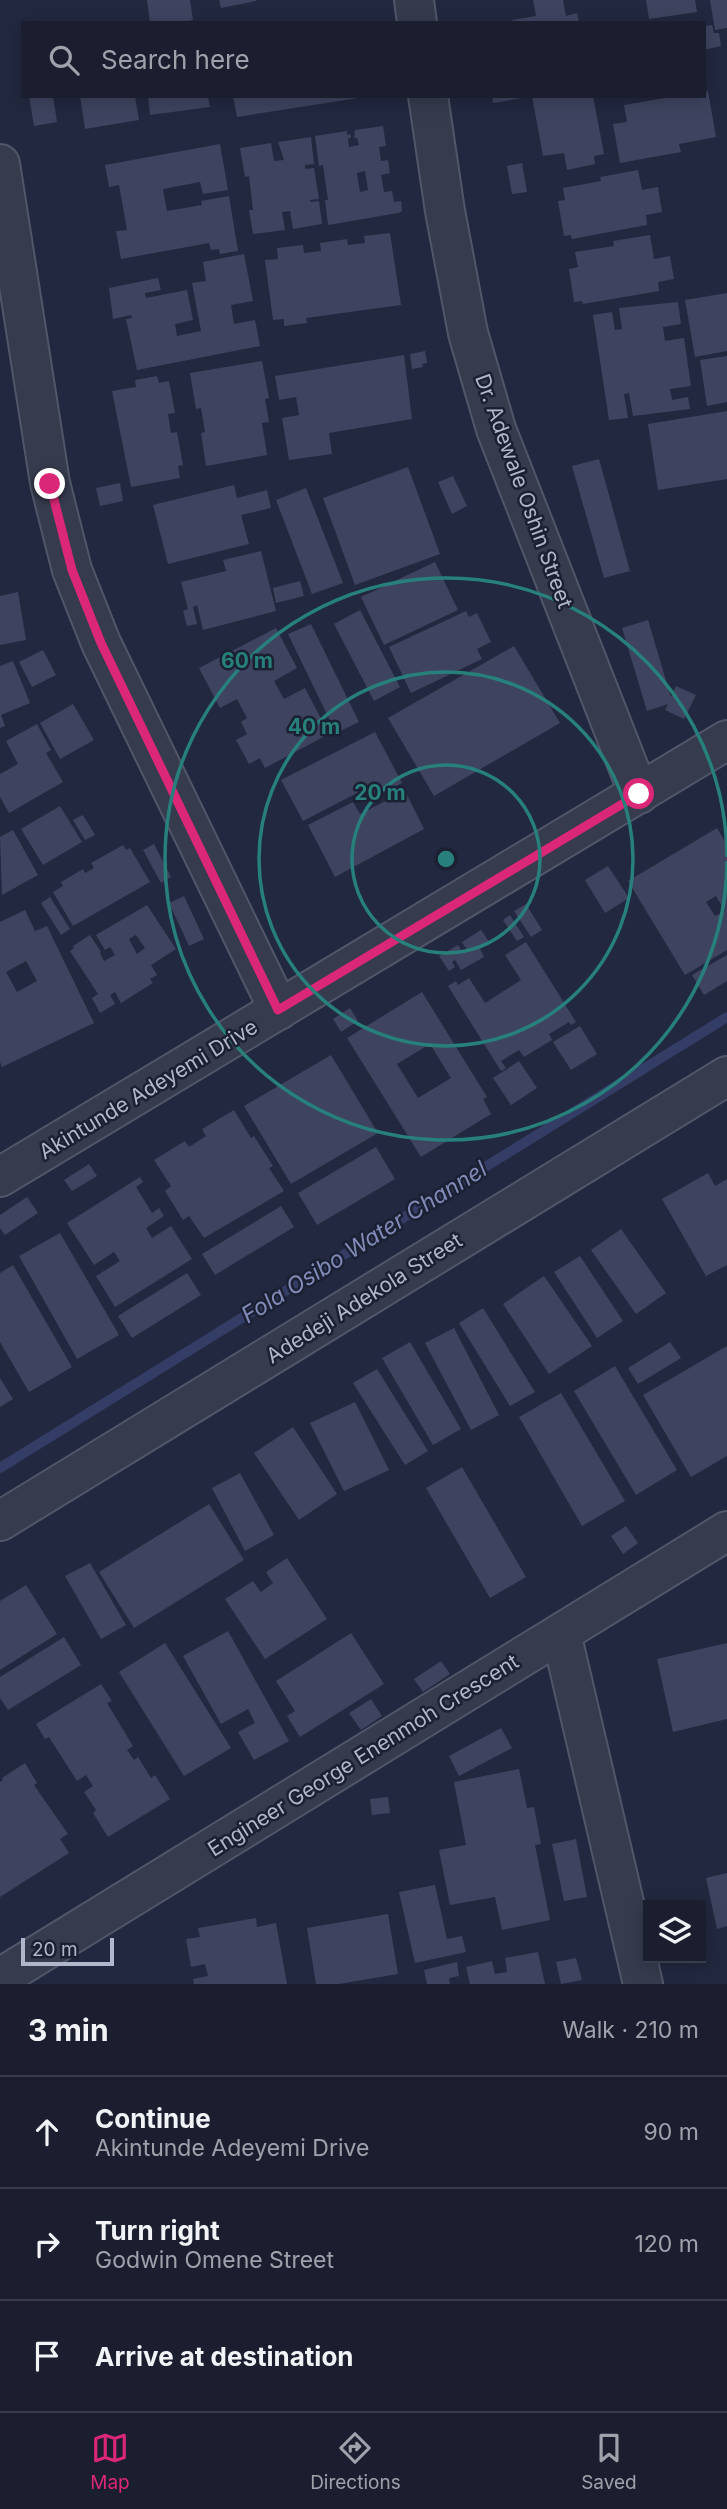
<!DOCTYPE html>
<meta charset="utf-8">
<style>
:root{--surface:#1a1e2f;--page:#232737;--text:#f1f3f6;--muted:#9fa2aa;--line:#383c4b;--accent:#db2777}
body{margin:0;font-family:Inter,sans-serif;background:var(--page);color:var(--text)}
.controls{position:absolute;right:21px;bottom:21px;display:grid;overflow:hidden;border-radius:0px;box-shadow:0 4px 18px #0003}
.controls button{width:63px;height:63px;display:grid;place-items:center;padding:0;border:0;border-bottom:2px solid var(--line);background:var(--surface);color:var(--text);font:35px sans-serif}
.scale{position:absolute;left:21px;bottom:18px;width:93px;box-sizing:border-box;padding-left:7px;border:4px solid #b2b6ca;border-top:0;font-size:19px;line-height:24px;white-space:nowrap;color:#b2b6ca;-webkit-text-stroke:5px #1b2033;paint-order:stroke}
.stop{position:absolute;width:21px;height:21px;margin:-16px;border:5px solid #db2777;border-radius:50%;background:#fff}
.stop.end{background:#db2777;border-color:#fff;box-shadow:0 2px 7px #0008}
.list{margin:0;padding:0;list-style:none}
h2{display:flex;justify-content:space-between;align-items:center;height:91px;margin:0;padding:0 28px;font-size:30px}
h2 small{font-size:23px;font-weight:400;color:var(--muted)}
.list li{display:grid;grid-template-columns:46px 1fr auto;gap:21px;align-items:center;box-sizing:border-box;height:112px;padding:0 28px;border-top:2px solid var(--line)}
.list b{display:block;font-size:26px;white-space:nowrap}
.list p{margin:0;font-size:23px;white-space:nowrap;color:var(--muted)}
.list em{font-size:23px;font-style:normal;color:var(--muted)}
.icon{flex:none;width:38px;height:38px;fill:none;stroke:currentColor;stroke-width:2;stroke-linecap:round;stroke-linejoin:round}
.map{position:relative;flex:none;width:727px;height:1984px;overflow:hidden}
.search{position:absolute;background:var(--surface);box-shadow:0 4px 18px #0003;left:21px;right:21px;top:21px;height:77px;display:flex;align-items:center;gap:18px;box-sizing:border-box;padding:0 24px;border-radius:0px;color:var(--muted);font-size:26px}
.sheet{height:427px;background:var(--surface)}
nav{display:flex;justify-content:space-around;align-items:center;box-sizing:border-box;height:98px;border-top:2px solid var(--line);background:var(--surface);font-size:19px;color:var(--muted)}
nav a{display:grid;justify-items:center;gap:4px}
nav .on{color:var(--accent)}
.map>svg:first-child{display:block}
.lines{fill:none;stroke-linecap:round;stroke-linejoin:round}
.stream{stroke:#333d65;stroke-width:10}
.building{fill:#3e445f;fill-rule:evenodd}
.minor-casing{stroke:#515669;stroke-width:42}
.minor{stroke:#363b4e;stroke-width:38}
.route{stroke:#db2777;stroke-width:9}
.ring{fill:none;stroke:#27807c;stroke-width:3.5}
.labels{text-anchor:middle;dominant-baseline:central;stroke-width:5;stroke-linejoin:round;paint-order:stroke}
.street-label{font-size:21px;fill:#b2b6ca;stroke:#1b2033}
.water-label{font-size:23px;font-style:italic;fill:#808bb8;stroke:#1b2033}
.centre{fill:#27807c;stroke:#1b2033;stroke-width:3.5}
.ring-label{font-size:21px;text-anchor:middle;font-weight:bold;fill:#27807c;stroke:#1b2033;stroke-width:5;stroke-linejoin:round;paint-order:stroke}
</style>
<div class="map">
<svg width="727" height="1984" viewBox="0 0 727 1984">
<rect width="100%" height="100%" fill="#22283f"/>
<g class="lines">
<path class="stream" d="M0,1468L727,1017"/>
</g>
<path class="building" d="M147,0H190L193,20L180,23H150Z
M219,0H256V1L221,8Z
M533,0H563L566,16L577,13L579,23H513L512,20L536,16Z
M646,0H695L697,12L649,19Z
M710,0H727V28L715,30Z
M712,25L714,33H719L721,46L704,50V26Z
M708,91L716,137L679,144L681,152L620,163L613,124L627,122L624,105L677,96H704V92Z
M29,96H53L57,122L34,126Z
M80,96H135L139,120L85,129Z
M148,96H208L210,107L150,115Z
M233,96H358V98L237,117Z
M492,96H523V98L493,103Z
M532,96H593L604,154L594,156L595,164L567,170L564,153L543,156Z
M383,126L386,146L379,147L381,161L388,160L390,173L381,175L384,192L392,191L394,202L401,201L402,211L398,213L328,225L325,200H328L323,165L319,166L315,136L347,131V135L350,134L351,138H348L349,147L359,145L357,138H354L355,130ZM365,171L368,190L360,192L357,173Z
M311,137L314,164L305,165V169L314,168L319,199L310,200V202L319,201L322,224L293,229L290,211L282,212L285,230L253,234L249,210H253L249,176L245,177L240,148L271,143L274,161L284,160L278,142Z
M220,144L228,190L203,194L200,182L163,189L167,211L202,205L201,201L229,196L238,251L220,254L219,249L211,250L209,243L121,259L116,231L127,230L119,185L109,187L105,165Z
M522,163L527,192L512,194L507,166Z
M638,170L642,190L658,187L662,212L646,215L647,225L572,239L571,235L564,236L558,201L565,200L563,188L601,181L600,177Z
M390,233L401,305L306,318L307,323L284,326V319L273,320L265,260L278,259L277,248L303,245L304,253L321,251L320,243L347,239L348,245L365,243L364,236Z
M650,235L654,259L670,256L674,279L658,282L659,291L583,304L582,301L574,302L569,269L578,267L575,252L614,246L613,241Z
M244,254L253,301L231,305L234,324L255,320L260,346L137,370L126,319L132,318L131,315L113,319L109,288L158,278L161,290L145,293L146,298L187,290L193,320L175,324L177,336L201,331L192,283L206,281L203,262Z
M727,293V351L695,357L685,300Z
M678,302L681,324L663,327L665,341L684,338L691,386L670,389L672,400L688,397L690,409L633,416L629,393L624,394L628,418L609,420L593,315L612,312L615,330L622,329L619,308Z
M425,351L427,363L422,364L423,367L412,369L410,354Z
M404,355L412,419L329,433L332,454L289,460L282,418L299,415L296,397L279,400L275,376Z
M727,356V402L707,406L700,360Z
M262,361L269,398L265,399L269,422L262,423L267,455L206,466L201,433L205,432L201,408L196,409L190,373Z
M157,376L159,383L169,381L175,413L168,414L171,433L177,432L183,465L178,466L180,478L131,487L112,391L136,387L135,380Z
M727,411V479L658,490L648,424Z
M599,459L630,571L604,578L572,466Z
M408,467L440,554L355,585L323,498Z
M453,476L467,506L452,514L438,482Z
M120,483L123,501L100,506L96,488Z
M234,485L237,498L267,490L271,508L241,515L249,544L168,564L153,505Z
M306,488L343,583L312,594L276,500Z
M261,551L276,611L203,630L197,605L193,607L197,624L187,626L183,611L188,609L181,582L226,571L223,560Z
M435,562L458,610L384,645L361,597Z
M300,581L304,596L276,603L273,588Z
M18,592L26,640L0,645V596Z
M360,610L400,687L374,701L334,624Z
M466,611L469,617L477,613L491,642L477,649L482,659L411,693L389,647Z
M648,620L671,697L676,686L696,695L684,719L665,710L668,704L647,711L622,628Z
M311,624L359,722L336,733L288,634Z
M276,628L297,668L274,681L284,699L305,688L329,734L265,768L260,758L249,764L236,740L247,734L241,722L247,718L237,699L220,708L199,668Z
M514,646L560,723L434,796L388,718Z
M43,650L56,675L32,687L19,662Z
M13,661L30,703L1,715L5,726L0,728V666Z
M73,704L94,740L60,759L40,723Z
M37,724L51,750L46,753L63,782L9,813L0,797V774L18,764L6,741Z
M375,732L402,783L362,803L357,793L303,821L281,780Z
M405,791L424,829L335,877L308,825L353,802L360,814Z
M60,806L82,842L43,865L21,829Z
M83,815L95,835L85,840L73,820Z
M717,828L727,845V950L685,975L628,881ZM716,896L725,911L715,916L706,902Z
M13,830L38,875L2,895L0,837Z
M154,844L171,877L161,883L143,850Z
M123,845L126,850L130,848L150,882L73,926L53,892L63,886L61,882L83,869L85,873L94,868L91,863Z
M608,866L629,898L605,913L585,880Z
M184,896L204,939L189,946L169,903Z
M50,897L70,929L61,935L41,903Z
M526,904L542,930L531,937L514,911Z
M147,905L176,949L151,965L157,975L150,979L153,983L121,1003L115,992L110,995L115,1004L100,1013L92,998L98,994L70,951L74,948L73,946L90,935L101,952L100,953L104,961L115,955L110,947L105,950L96,935ZM136,935L145,948L137,954L129,939Z
M25,910L35,931L47,926L94,1023L2,1067L0,1062V922ZM26,961L37,981L17,992L6,972Z
M510,915L524,937L517,941L503,920Z
M481,930L490,943L480,949L484,957L461,970L455,960L452,962L455,967L449,971L439,956L458,945L463,953L467,950L462,942Z
M526,942L576,1022L571,1025L569,1022L549,1034L552,1040L524,1057L519,1050L501,1061L506,1068L501,1071L448,986L456,981L458,985L469,978L485,1003L521,980L505,955Z
M727,955V981L704,995L692,975Z
M422,992L487,1097L483,1099L491,1114L421,1157L347,1038ZM430,1044L451,1078L418,1098L397,1064Z
M350,1008L358,1021L341,1032L333,1019Z
M580,1026L597,1054L571,1070L553,1042Z
M331,1055L378,1133L291,1184L244,1106Z
M519,1061L537,1088L511,1105L493,1078Z
M234,1110L251,1138L254,1136L273,1166L269,1168L284,1191L204,1238L189,1216L183,1220L165,1191L171,1186L154,1160L185,1141L189,1147L206,1136L202,1129Z
M376,1147L395,1179L317,1225L298,1193Z
M89,1164L97,1176L72,1191L64,1180Z
M708,1173L715,1186L727,1179V1265L706,1276L662,1199Z
M140,1177L143,1182L136,1187L152,1213L159,1208L164,1216L146,1228L152,1238L171,1226L192,1259L115,1307L96,1276L120,1261L114,1252L94,1265L67,1223Z
M27,1197L38,1213L5,1235L0,1228V1215Z
M281,1206L294,1227L215,1275L202,1254Z
M621,1229L666,1293L636,1314L591,1250Z
M60,1233L119,1335L77,1359L19,1256Z
M580,1256L623,1321L597,1338L554,1272Z
M13,1265L72,1367L29,1392L0,1342V1273Z
M187,1273L201,1295L132,1338L118,1316Z
M544,1276L592,1346L549,1374L503,1304Z
M483,1308L535,1392L510,1406L459,1323Z
M454,1328L499,1415L471,1430L425,1343Z
M410,1342L461,1429L433,1445L382,1358Z
M670,1342L681,1358L638,1384L628,1368Z
M727,1346V1456L691,1477L643,1395Z
M615,1366L677,1470L636,1495L574,1391Z
M377,1369L428,1451L405,1465L353,1383Z
M0,1378L13,1399L0,1407Z
M561,1393L625,1501L582,1526L519,1417Z
M355,1402L389,1470L344,1491L310,1423Z
M293,1427L337,1494L299,1520L254,1453Z
M462,1467L526,1577L490,1598L426,1488Z
M240,1473L274,1535L245,1551L212,1488Z
M209,1504L244,1560L134,1628L99,1572Z
M626,1526L638,1543L623,1554L611,1536Z
M287,1558L327,1619L265,1659L225,1599L253,1581L261,1592L273,1583L266,1572Z
M90,1563L126,1625L101,1639L65,1576Z
M26,1585L57,1634L0,1670V1601Z
M228,1631L289,1741L254,1760L238,1732L255,1723L248,1709L221,1724L183,1656Z
M351,1633L384,1684L300,1737L287,1716L295,1711L276,1681Z
M64,1637L81,1665L8,1710L0,1698V1677Z
M165,1643L231,1748L184,1776L119,1672Z
M727,1643V1719L673,1732L657,1659Z
M441,1661L450,1674L423,1692L414,1679Z
M101,1684L112,1701L107,1703L133,1746L127,1750L134,1760L138,1757L151,1778L155,1775L170,1799L108,1837L93,1813L96,1810L84,1792L93,1786L86,1775L77,1781L49,1737L45,1739L36,1724Z
M371,1699L382,1716L361,1730L349,1713Z
M501,1728L512,1748L459,1776L449,1756Z
M25,1763L37,1783L34,1785L68,1834L60,1839L69,1853L0,1897V1782L3,1780L2,1778Z
M519,1769L527,1808L534,1807L541,1844L535,1845L550,1920L502,1930L495,1897L450,1905L439,1850L466,1845L454,1782Z
M388,1797L390,1813L372,1815L370,1799Z
M576,1839L587,1897L564,1901L552,1844Z
M727,1873V1926L717,1929L706,1878Z
M435,1885L447,1939L462,1936L466,1952L415,1963L399,1892Z
M388,1914L398,1974L339,1984H316L307,1928Z
M256,1918L257,1927L276,1923L287,1984H194L193,1979L208,1976L205,1964L191,1967L186,1939L200,1937L198,1928Z
M538,1952L545,1984H470L466,1967L492,1961L495,1974L507,1972L505,1958Z
M576,1958L582,1980L561,1984L556,1962Z
M457,1962L459,1976L449,1978L450,1984H427L424,1970Z"/>
<g class="lines">
<defs>
<path id="minor" d="M414,0L417,23
M428,96L445,211L468,333L496,429L639,794
M0,164L50,483L72,570L101,643L279,1010
M0,1177L727,740
M0,1521L727,1076
M561,1633L643,1984
M0,1978L727,1531"/>
</defs>
<use href="#minor" class="minor-casing"/>
<use href="#minor" class="minor"/>
</g>
<g class="lines">
<path class="route" d="M50,484L72,570L101,643L278,1010L639,794"/>
</g>
<g class="ring">
<circle cx="446" cy="859" r="94"/>
<circle cx="446" cy="859" r="187"/>
<path d="M727 861A281 281 0 1 1 727 857"/>
</g>
<g class="labels">
<g class="street-label">
<text transform="translate(524 491) rotate(70)">Dr. Adewale Oshin Street</text>
<text transform="translate(148 1089) rotate(-31)">Akintunde Adeyemi Drive</text>
<text transform="translate(364 1298) rotate(-32)">Adedeji Adekola Street</text>
<text transform="translate(363 1755) rotate(-32)">Engineer George Enenmoh Crescent</text>
</g>
<g class="water-label">
<text transform="translate(364 1242) rotate(-32)">Fola Osibo Water Channel</text>
</g>
</g>
<circle cx="446" cy="859" r="10" class="centre"/>
<g class="ring-label">
<text x="247" y="668">60 m</text>
<text x="314" y="734">40 m</text>
<text x="380" y="800">20 m</text>
</g>
</svg>
<div class="controls">
<button><svg class="icon" aria-label="layers" viewBox="0 0 24 24"><path d="M12 4l9 5-9 5-9-5zM3 14l9 5 9-5"/></svg></button>
</div>
<div class="scale">20 m</div>
<div class="stop" style="left:639px;top:794px"></div>
<div class="stop end" style="left:50px;top:484px"></div>
<div class="search"><svg class="icon" aria-label="search" viewBox="0 0 24 24"><circle cx="10" cy="10" r="6"/><path d="M15 15l6 6"/></svg>Search here</div>
</div>
<section class="sheet">
<h2>3 min<small>Walk · 210 m</small></h2>
<ul class="list">
<li><svg class="icon" aria-label="ahead" viewBox="0 0 24 24"><path d="M12 20V5M6 11l6-6 6 6"/></svg><div><b>Continue</b><p>Akintunde Adeyemi Drive</p></div><em>90 m</em></li>
<li><svg class="icon" aria-label="right" viewBox="0 0 24 24"><path d="M7 20v-9h11M14 6l5 5-5 5"/></svg><div><b>Turn right</b><p>Godwin Omene Street</p></div><em>120 m</em></li>
<li><svg class="icon" aria-label="arrive" viewBox="0 0 24 24"><path d="M6 21V4h12l-3 4 3 4H6"/></svg><div><b>Arrive at destination</b></div></li>
</ul>
</section>
<nav>
<a class="on"><svg class="icon" aria-label="map" viewBox="0 0 24 24"><path d="M3 6l6-2 6 2 6-2v14l-6 2-6-2-6 2zM9 4v14M15 6v14"/></svg>Map</a>
<a><svg class="icon" aria-label="directions" viewBox="0 0 24 24"><path d="M12 3l9 9-9 9-9-9zM9 14v-3h6M13 9l2 2-2 2"/></svg>Directions</a>
<a><svg class="icon" aria-label="saved" viewBox="0 0 24 24"><path d="M7 4h10v16l-5-4-5 4z"/></svg>Saved</a>
</nav>
